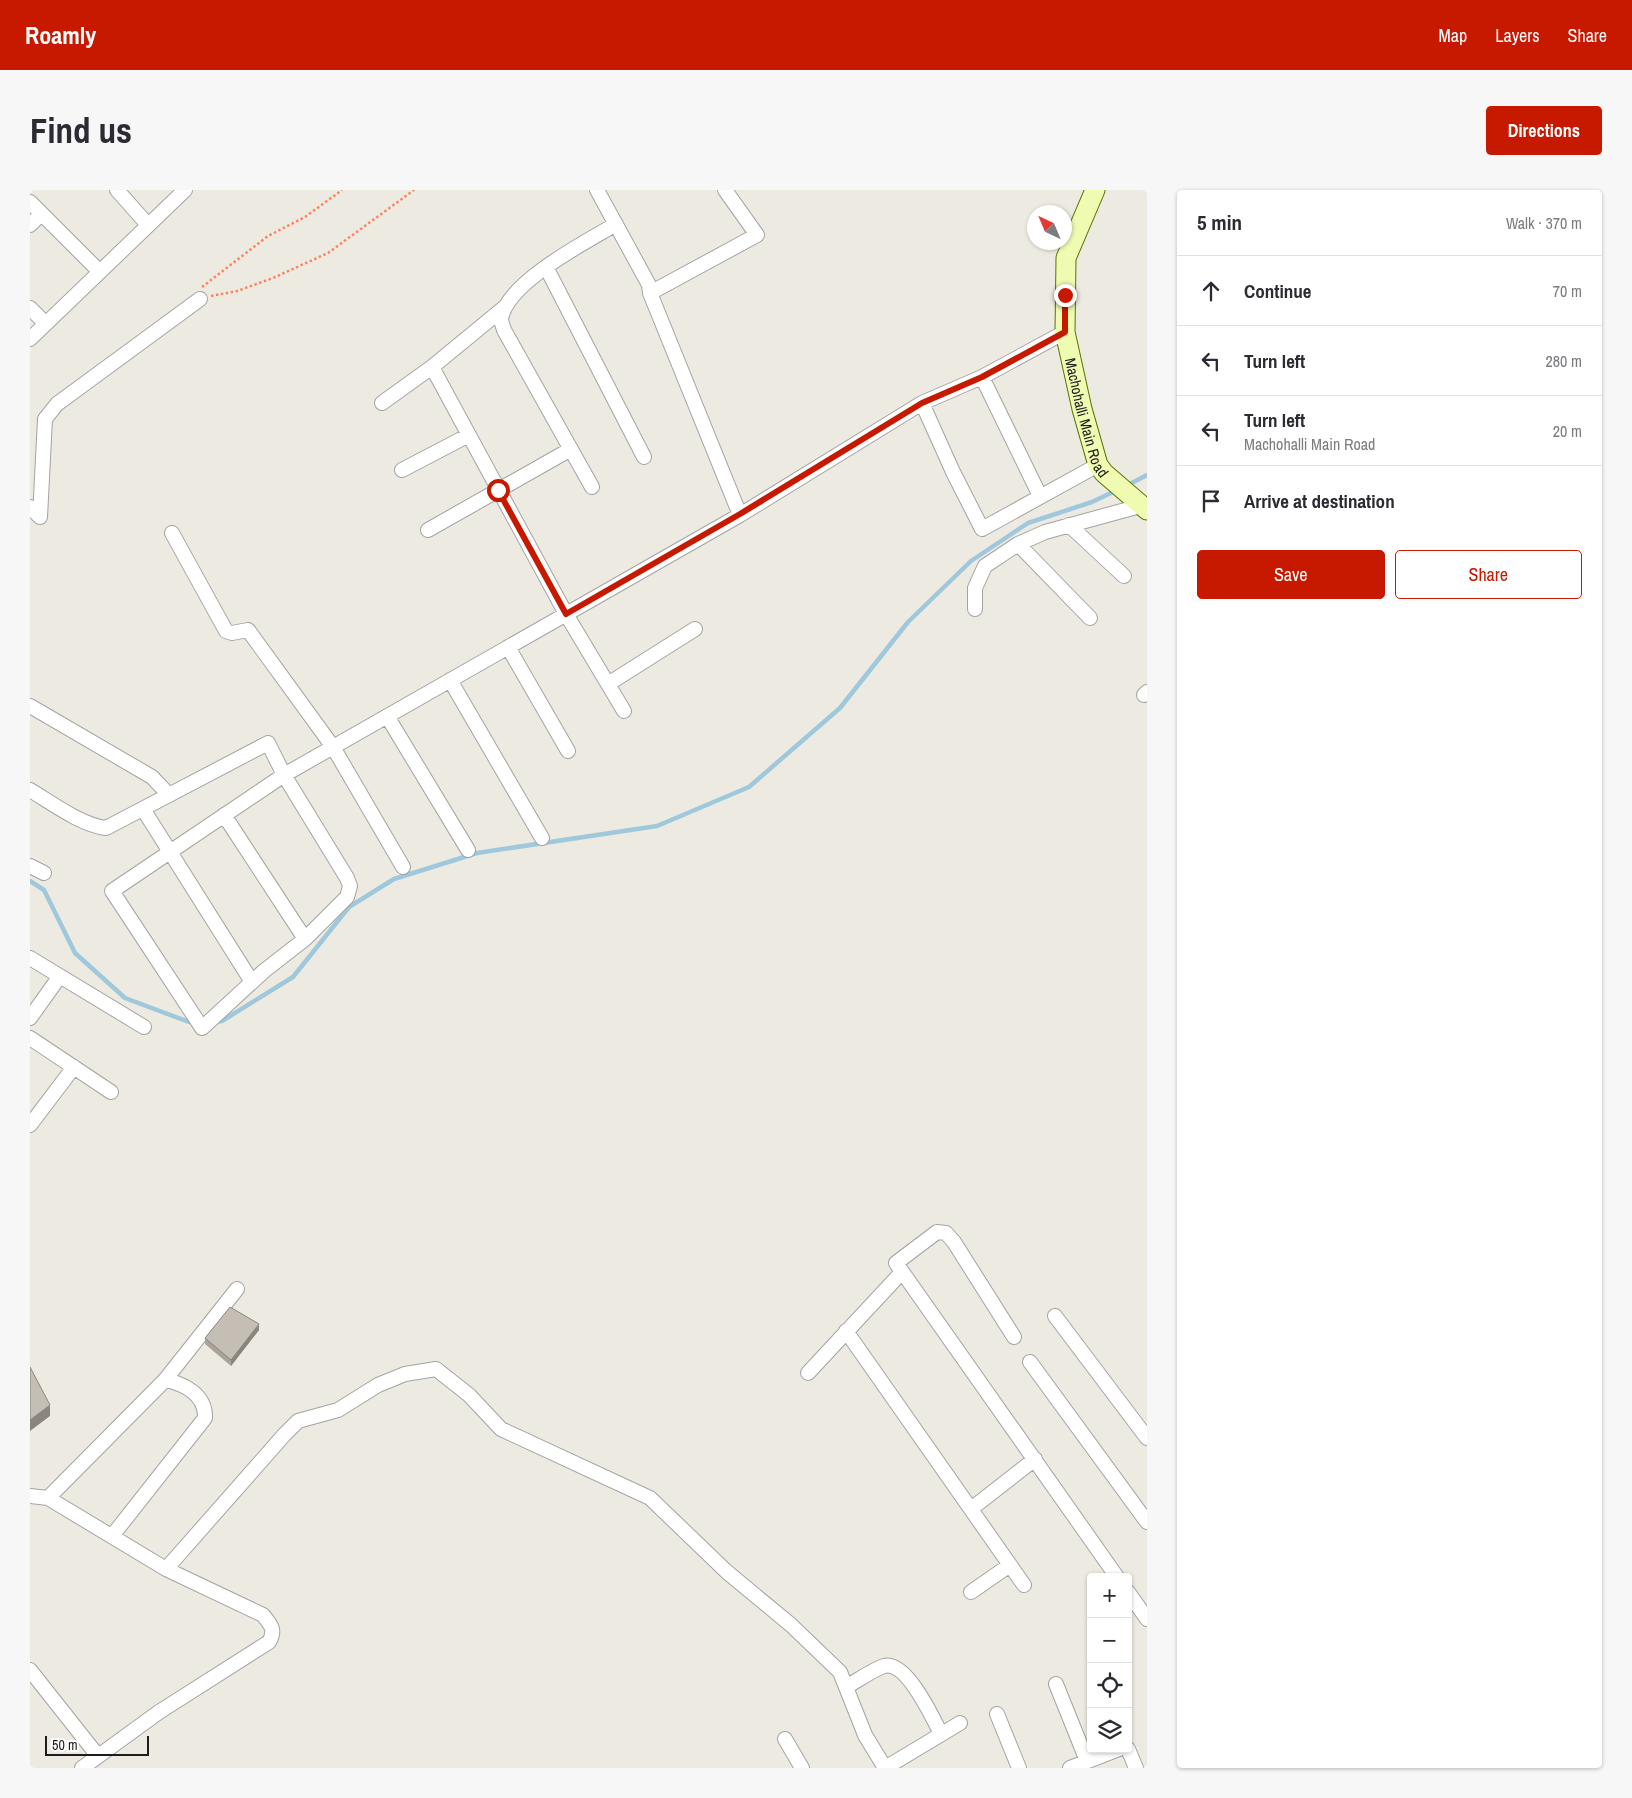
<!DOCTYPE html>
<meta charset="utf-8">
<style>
:root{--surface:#fff;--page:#f7f7f7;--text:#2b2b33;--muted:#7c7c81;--line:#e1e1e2;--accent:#c71800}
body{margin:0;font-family:"Archivo Narrow",sans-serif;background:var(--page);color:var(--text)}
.controls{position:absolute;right:15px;bottom:15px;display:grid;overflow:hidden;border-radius:5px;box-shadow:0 1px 4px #0004}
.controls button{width:45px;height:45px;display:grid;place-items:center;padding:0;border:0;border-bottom:1px solid var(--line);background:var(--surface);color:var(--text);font:25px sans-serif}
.compass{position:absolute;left:997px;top:15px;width:45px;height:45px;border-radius:50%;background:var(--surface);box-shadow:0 1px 4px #0004;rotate:316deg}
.scale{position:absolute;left:15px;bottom:12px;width:104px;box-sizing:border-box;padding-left:5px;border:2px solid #1c1c1c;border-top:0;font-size:14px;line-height:18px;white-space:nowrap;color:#1c1c1c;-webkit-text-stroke:4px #fff;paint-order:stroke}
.stop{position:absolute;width:15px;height:15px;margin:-11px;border:4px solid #c71800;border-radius:50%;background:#fff}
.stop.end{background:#c71800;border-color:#fff;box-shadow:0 1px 5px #0008}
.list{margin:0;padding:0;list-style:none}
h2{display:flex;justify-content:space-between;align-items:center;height:65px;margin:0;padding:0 20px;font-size:21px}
h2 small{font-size:16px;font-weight:400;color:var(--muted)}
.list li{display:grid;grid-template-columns:32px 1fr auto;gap:15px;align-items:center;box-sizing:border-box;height:70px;padding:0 20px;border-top:1px solid var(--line)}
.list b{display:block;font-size:19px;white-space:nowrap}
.list p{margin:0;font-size:16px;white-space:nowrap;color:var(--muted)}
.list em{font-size:16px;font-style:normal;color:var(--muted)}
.actions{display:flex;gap:10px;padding:15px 20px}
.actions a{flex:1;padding:11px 0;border:1px solid var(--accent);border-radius:5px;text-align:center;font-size:18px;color:var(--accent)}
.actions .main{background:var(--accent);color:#fff}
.icon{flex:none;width:28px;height:28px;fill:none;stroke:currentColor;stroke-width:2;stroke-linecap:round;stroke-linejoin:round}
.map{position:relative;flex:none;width:1117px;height:1578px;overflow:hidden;border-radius:5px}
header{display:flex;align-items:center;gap:30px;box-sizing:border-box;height:70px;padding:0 25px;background:var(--accent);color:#fff}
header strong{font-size:24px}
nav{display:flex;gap:28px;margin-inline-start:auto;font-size:18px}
.intro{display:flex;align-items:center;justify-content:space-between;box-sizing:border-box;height:120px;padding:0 30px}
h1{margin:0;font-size:35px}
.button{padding:12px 22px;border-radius:5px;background:var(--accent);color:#fff;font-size:18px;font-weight:700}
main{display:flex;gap:30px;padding:0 30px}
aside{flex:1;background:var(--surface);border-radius:5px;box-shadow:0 1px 4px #0004}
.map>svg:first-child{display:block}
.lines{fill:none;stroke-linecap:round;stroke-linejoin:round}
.stream{stroke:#9fc8dd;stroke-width:4.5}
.street-casing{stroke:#a3a3a3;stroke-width:16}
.secondary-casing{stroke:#597302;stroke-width:21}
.path{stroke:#fd8462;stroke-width:2.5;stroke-dasharray:2.5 2.5;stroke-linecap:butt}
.street{stroke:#fff;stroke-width:14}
.secondary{stroke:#eefbb1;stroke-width:19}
.wall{fill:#a9a39b}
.shaded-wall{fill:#8a857e}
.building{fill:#c5beb4;stroke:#8a857e}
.route{stroke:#c71800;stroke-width:6}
.labels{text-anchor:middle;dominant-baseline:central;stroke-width:4;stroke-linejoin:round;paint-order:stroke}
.street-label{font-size:15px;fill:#1c1c1c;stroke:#fff}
</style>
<header>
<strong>Roamly</strong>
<nav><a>Map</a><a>Layers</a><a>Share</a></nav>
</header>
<div class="intro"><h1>Find us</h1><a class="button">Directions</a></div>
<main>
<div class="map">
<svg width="1117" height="1578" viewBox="0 0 1117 1578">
<rect width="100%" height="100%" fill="#edebe1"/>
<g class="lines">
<path class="stream" d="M1096,296L1117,285
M0,691L14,700L45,763L95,808L159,832H164
M184,832L192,831L263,787L319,717L364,689L447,663L627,636L719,597L810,518L878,432L941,371L998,333L1062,312L1087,300"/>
<defs>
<path id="street" d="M87,0L118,35
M567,0L619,95L620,103L710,325
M0,12L69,81
M0,35L11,24
M516,77L614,267
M620,103L727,45L695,0
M0,118L15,133
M0,149L155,0
M402,177L536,424L594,521
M952,187L1010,306
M352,213L402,177L475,117
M892,213L923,282L952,339L1068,275
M372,280L439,245
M562,297L474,140C473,136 471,132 471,129C477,92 556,52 586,34
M0,317L10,327L15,229L27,214L170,109
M1039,335L1094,386
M398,340L541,259
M142,343L196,441L202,443L218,440L303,557L373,677
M988,354L1060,428
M945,419V398L955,376L988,354L1015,342L1110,316
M478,457L538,561
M420,490L512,648
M578,494L665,439
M1114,505L1117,502
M0,516L122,587L139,605
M357,526L438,660
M0,600C22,613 51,635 76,638L238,553L254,585L82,701L172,838L234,781L275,749L317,707L320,696L317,688L254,585L710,325L892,213L952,187L1035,142
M113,619L222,792
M194,625L275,749
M0,676L14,683
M0,768L114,837
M0,828L30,786
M0,848L81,902
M0,935L44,877
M1025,1126L1117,1248
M816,1141L994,1395
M984,1147L924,1052L916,1043L907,1042L866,1073L1087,1387
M1000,1172L1117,1332
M778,1183L872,1082
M0,1306L18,1308L135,1190L207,1099
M18,1308L136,1379L254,1245L268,1231L308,1220L348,1195L375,1184L406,1179L439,1205L471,1239L620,1308L697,1382L761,1435L810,1482L835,1545L855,1578
M941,1319L1005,1269
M82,1346L175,1228C176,1205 155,1194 135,1190
M941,1402L980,1375
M1098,1402L1117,1429
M0,1480L68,1566
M1026,1494L1057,1571
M816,1497C827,1491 842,1480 854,1476C876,1470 903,1528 911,1544
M967,1524L989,1578
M755,1549L772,1578
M1098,1559L1106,1578
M52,1578L129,1522L239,1452C246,1440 241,1435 233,1425L136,1379
M855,1578L930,1533
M1040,1578L1089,1559"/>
<g id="secondary">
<path id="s1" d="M1065,0L1036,68L1035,142L1052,219L1068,275L1074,283L1117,320"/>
</g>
</defs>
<use href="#street" class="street-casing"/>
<use href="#secondary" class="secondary-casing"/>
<path class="path" d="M172,97L238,46L275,27L312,0
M181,106L207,101L243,88L298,63L384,0"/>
<use href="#street" class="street"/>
<use href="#secondary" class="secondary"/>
</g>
<path class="wall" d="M229,1140L201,1176L175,1154V1148Z"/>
<path class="shaded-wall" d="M229,1134V1140L201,1176V1170Z
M20,1215V1226L0,1241V1230Z"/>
<path class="building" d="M200,1117L229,1134L201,1170L175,1148Z
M0,1177L20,1215L0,1230Z"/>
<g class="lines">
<path class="route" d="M468,300L536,424L710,324L892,213L952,187L1035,142V105"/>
</g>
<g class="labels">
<g class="street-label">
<text stroke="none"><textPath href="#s1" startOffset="236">Machohalli Main Road</textPath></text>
</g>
</g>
</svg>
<div class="controls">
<button>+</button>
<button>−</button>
<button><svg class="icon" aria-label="locate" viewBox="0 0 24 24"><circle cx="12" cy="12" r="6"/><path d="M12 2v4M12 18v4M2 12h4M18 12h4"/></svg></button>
<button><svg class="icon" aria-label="layers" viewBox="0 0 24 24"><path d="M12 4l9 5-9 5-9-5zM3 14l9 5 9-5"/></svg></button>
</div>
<svg class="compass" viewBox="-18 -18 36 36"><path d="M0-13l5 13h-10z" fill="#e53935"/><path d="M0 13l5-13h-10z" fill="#7c7c81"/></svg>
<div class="scale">50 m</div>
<div class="stop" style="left:468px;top:300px"></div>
<div class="stop end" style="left:1035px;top:105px"></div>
</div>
<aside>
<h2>5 min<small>Walk · 370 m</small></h2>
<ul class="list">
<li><svg class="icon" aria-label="ahead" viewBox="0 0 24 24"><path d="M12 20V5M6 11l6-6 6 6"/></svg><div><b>Continue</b></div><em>70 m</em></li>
<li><svg class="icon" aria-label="left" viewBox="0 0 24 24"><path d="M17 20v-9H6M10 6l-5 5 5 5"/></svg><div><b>Turn left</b></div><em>280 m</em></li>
<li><svg class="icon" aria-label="left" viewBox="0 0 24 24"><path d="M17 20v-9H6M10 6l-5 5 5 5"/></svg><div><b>Turn left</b><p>Machohalli Main Road</p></div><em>20 m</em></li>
<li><svg class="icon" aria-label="arrive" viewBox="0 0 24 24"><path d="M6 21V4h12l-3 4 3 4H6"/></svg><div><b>Arrive at destination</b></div></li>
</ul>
<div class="actions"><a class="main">Save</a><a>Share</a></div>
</aside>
</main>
